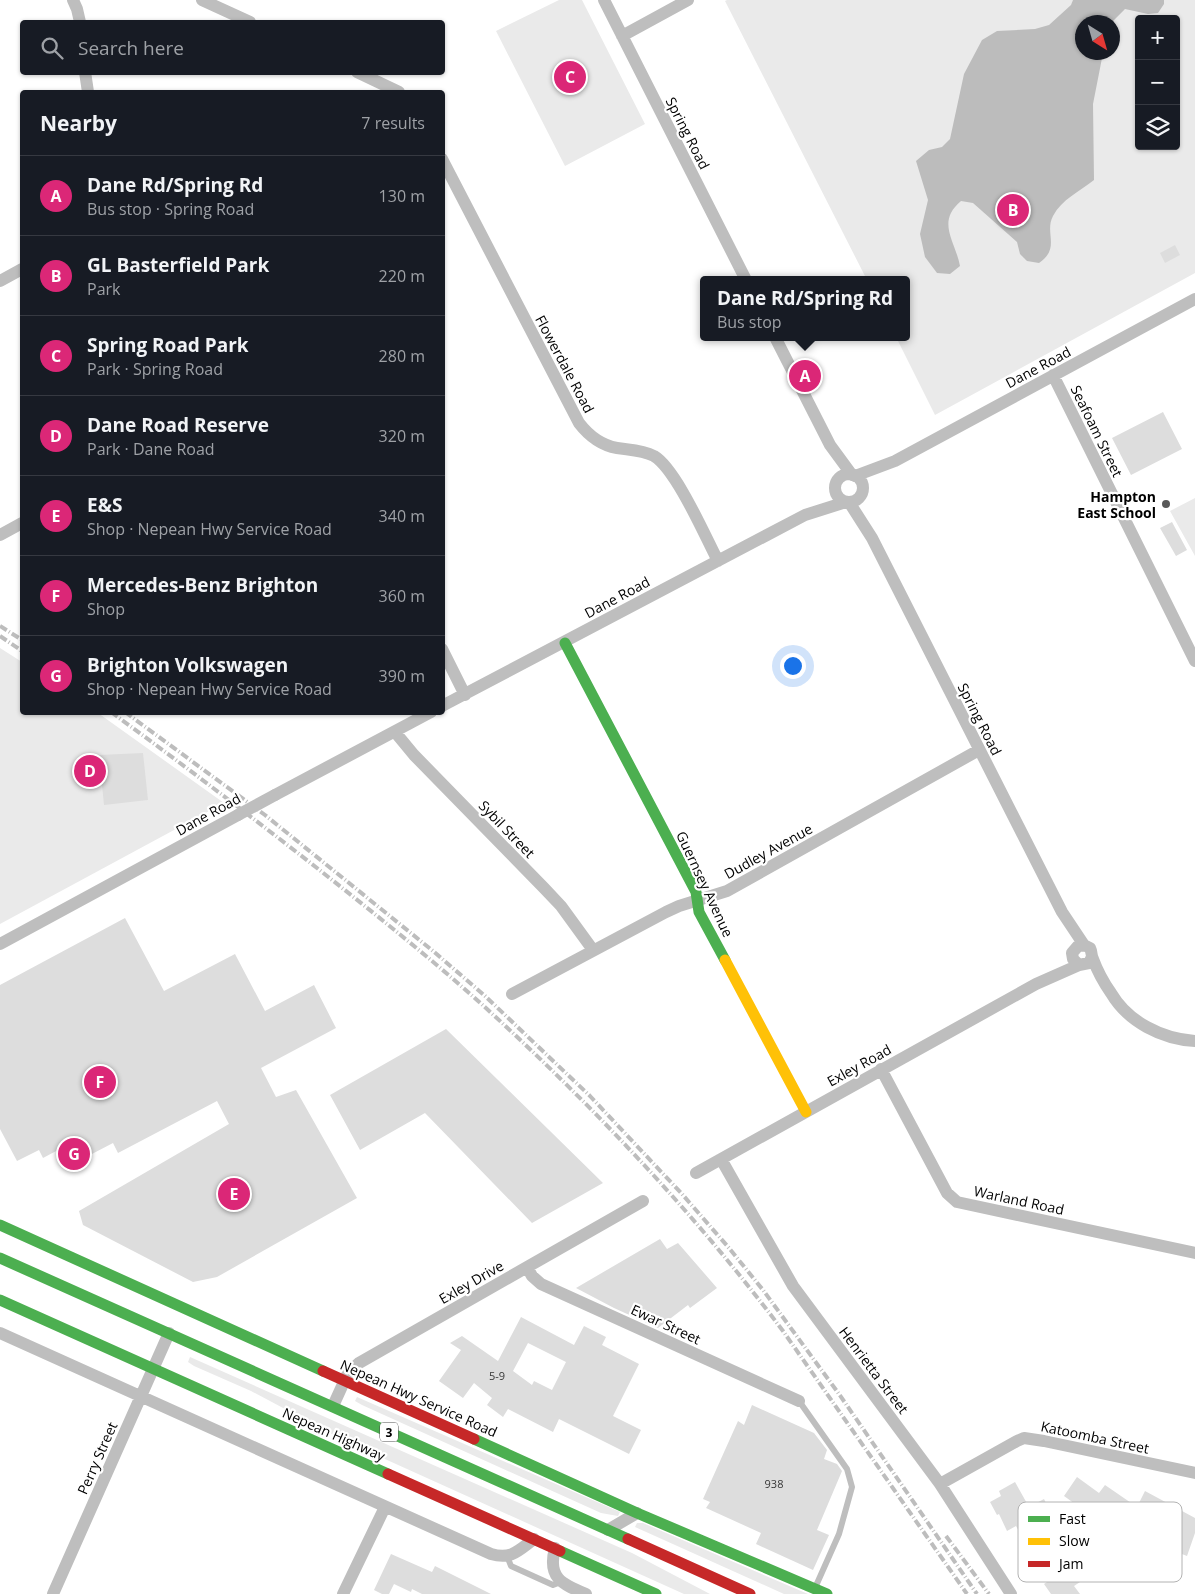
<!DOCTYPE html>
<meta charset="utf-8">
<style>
:root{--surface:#171b24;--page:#20242c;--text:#f1f3f6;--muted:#9ea1a6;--line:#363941;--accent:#db2777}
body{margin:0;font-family:"Open Sans",sans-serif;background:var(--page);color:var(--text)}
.controls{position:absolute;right:15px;top:15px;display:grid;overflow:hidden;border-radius:5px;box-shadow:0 1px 4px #0004}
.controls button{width:45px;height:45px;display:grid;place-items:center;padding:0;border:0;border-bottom:1px solid var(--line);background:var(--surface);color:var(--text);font:25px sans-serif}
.compass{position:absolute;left:1075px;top:15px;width:45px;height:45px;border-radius:50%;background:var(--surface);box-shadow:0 1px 4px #0004;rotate:143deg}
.you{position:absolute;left:792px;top:665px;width:18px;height:18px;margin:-12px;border:4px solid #fff;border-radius:50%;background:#1a73e8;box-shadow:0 0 0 8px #1a73e833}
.badge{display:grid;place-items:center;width:32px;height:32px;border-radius:50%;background:var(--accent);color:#fff;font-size:16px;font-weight:700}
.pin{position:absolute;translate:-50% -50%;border:2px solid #fff;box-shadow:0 1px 5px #0006}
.popup{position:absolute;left:700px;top:276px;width:210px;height:65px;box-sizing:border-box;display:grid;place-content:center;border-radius:5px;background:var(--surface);filter:drop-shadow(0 1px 4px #0005);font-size:16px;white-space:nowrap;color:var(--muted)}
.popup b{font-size:19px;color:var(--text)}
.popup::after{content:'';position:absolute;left:50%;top:100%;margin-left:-10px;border:10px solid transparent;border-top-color:var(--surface)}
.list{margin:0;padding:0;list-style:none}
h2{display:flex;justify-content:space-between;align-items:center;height:65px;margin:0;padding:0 20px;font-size:21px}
h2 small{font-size:16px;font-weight:400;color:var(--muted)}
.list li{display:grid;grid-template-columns:32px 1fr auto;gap:15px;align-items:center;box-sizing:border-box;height:80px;padding:0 20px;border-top:1px solid var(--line)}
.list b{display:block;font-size:19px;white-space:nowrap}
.list p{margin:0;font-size:16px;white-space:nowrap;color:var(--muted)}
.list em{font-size:16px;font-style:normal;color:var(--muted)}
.icon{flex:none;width:28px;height:28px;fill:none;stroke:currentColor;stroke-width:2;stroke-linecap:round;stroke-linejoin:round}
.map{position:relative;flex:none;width:1195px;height:1594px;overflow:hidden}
.search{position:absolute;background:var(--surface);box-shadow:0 1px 4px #0004;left:20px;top:20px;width:425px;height:55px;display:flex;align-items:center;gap:12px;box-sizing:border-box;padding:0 18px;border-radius:5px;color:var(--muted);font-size:19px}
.panel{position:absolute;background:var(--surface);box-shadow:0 1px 4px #0004;left:20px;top:90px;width:425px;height:625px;border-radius:5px}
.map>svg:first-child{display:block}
.green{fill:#eaeaea;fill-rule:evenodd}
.water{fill:#bcbcbc}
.building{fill:#ddd;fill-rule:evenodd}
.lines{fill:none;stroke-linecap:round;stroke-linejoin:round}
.lane{stroke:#bebebe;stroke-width:6}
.street{stroke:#bebebe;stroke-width:12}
.fast{stroke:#4caf50;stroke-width:11}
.slow{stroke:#ffc107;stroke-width:11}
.jam{stroke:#c62828;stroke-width:11}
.rail{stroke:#bdbdbd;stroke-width:4;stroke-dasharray:8 2.5 1 2.5;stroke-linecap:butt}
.street-bridge{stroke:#bebebe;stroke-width:12}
.poi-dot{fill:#595959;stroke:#fff;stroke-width:2}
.labels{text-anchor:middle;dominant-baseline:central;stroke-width:4.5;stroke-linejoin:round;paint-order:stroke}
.number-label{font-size:11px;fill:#373737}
.shield{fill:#fff;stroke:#4c4c4c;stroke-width:1}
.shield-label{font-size:12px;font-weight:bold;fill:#000}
.street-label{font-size:14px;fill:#000;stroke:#fff}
.poi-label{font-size:14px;font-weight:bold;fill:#000;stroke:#fff;text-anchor:end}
.key{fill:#fff;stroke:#b2b2b2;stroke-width:1}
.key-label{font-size:14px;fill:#000}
</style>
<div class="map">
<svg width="1195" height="1594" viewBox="0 0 1195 1594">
<rect width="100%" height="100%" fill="#fff"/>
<path class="green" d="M559,0H582L645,124L565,166L496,31Z
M727,0H1195V273L935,415L896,337H906V280H867L725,1ZM1139,19H1176V146H1139ZM1082,22H1112V52H1082Z
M1195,498V556L1170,511Z
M0,648L22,662V712L98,713L224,803L0,924Z
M190,1357L632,1553L710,1594H684L345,1441L251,1391L194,1366L188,1362Z
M357,1397L620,1512L618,1516L601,1513L362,1405L355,1401Z
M637,1523H643L808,1594H784L635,1527Z"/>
<path class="water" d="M1073,0H1164V4L1158,13L1148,14L1125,9L1112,22H1082V52L1103,53L1093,104L1094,180C1079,192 1062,199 1053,216C1044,233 1061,248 1039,263L1027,261L1020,254L1017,242L973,203L961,201C936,222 955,240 960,266L950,274L937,273L925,257L920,234L928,200L916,161L929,150L942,147L950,139L964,74L982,40L997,31L1035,29L1049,25L1071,5Z"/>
<path class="building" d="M1175,245L1180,255L1165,263L1160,253Z
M1163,412L1182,449L1131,475L1112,438Z
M1172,522L1187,550L1176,556L1160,528Z
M143,753L148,800L104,805L99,755Z
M125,918L164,991L235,954L265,1011L314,985L336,1028L261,1068L276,1097L296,1090L357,1198L217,1277L193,1282L83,1225L79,1211L229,1124L217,1101L118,1153L113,1143L67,1167L58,1150L43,1158L39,1150L17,1161L0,1129V985Z
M446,1029L603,1183L532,1223L425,1113L360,1150L330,1095Z
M660,1239L667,1249L678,1243L717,1288L690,1308L688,1305L658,1328L614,1308L576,1288Z
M521,1317L574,1345L584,1326L606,1337L602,1345L639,1364L613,1416L641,1430L629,1454L559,1419L553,1432L508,1409L503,1417L487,1405L492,1398L474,1383L463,1398L439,1381L461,1350L450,1343L462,1336L498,1361ZM528,1343L566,1362L552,1390L534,1381L532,1385L513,1371Z
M752,1405L814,1433L827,1450L824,1459L837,1464L842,1471L817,1530L829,1535L813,1570L756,1544L761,1533L706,1508L710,1502L703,1499L738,1421L744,1425Z
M1077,1477L1099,1493L1105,1485L1137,1507L1145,1491L1195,1518V1533L1187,1556L1164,1547L1147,1579L1135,1572L1142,1560L1125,1551L1137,1528L1118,1518L1110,1529L1064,1496Z
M1015,1482L1029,1507L1044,1499L1054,1519L1046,1523L1067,1568L1077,1560L1089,1576L1074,1586L1080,1594H1051L1044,1584L1050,1580L1039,1558L1028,1563L1022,1550L1028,1547L1016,1526L1007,1531L999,1514L997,1515L990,1502L1001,1496L999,1491Z
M391,1554L432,1572L435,1566L491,1594H422L412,1589L411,1592L394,1584L389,1594H382L374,1590Z"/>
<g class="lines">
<path class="lane" d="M799,1401L847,1469L852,1487L839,1534L815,1588
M507,1556L511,1566L553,1585L561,1582"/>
<path class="street" d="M73,0L77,9L80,22
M202,0L250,22
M604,0L746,280
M622,36L688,0
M85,72L88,92
M357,72L399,92
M442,159L579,423C589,436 600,445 617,448C629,450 642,450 654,456C676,469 705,536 718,561
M0,281L22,269
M775,337L830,445L852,475
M1053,375L1195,661
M835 488a14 14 0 1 1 28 0a14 14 0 1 1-28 0Z
M855,476L895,461L1195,299
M849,502L872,538L1062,912L1084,945
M0,535L22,523
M442,649L465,695
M442,706L805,515L846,502
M395,732L414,755L544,888L561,906L593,950
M275,795L431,712
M0,944L238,815
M1092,957L1089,963L1079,965L1073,959L1072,953L1078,946L1084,945L1090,948C1092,952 1091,955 1093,959C1097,970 1104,983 1111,993C1128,1022 1162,1039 1195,1041
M512,994L666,912L679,906L727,891L979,750
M881,1069L947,1193L957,1202L1195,1253
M721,1159L793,1286L940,1484L1011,1594
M696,1173L1036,984L1079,965
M527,1267L532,1276L541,1284L799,1401
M0,1333L491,1554C511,1560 518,1551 534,1539
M333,1406L348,1373L359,1363L643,1201
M940,1484L1017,1441L1024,1438L1044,1441L1195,1473
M608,1530L637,1513
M555,1548C547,1578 562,1584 586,1594
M53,1594L169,1333
M343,1594L385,1507"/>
<path class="fast" d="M565,643L696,892L699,912L725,960
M0,1225L323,1371
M0,1258L628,1539
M0,1300L388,1474
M474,1439L637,1513L827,1594
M560,1551L656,1594"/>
<path class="slow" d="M725,960L806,1112"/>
<path class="jam" d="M323,1371L474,1439
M388,1474L560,1551
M628,1539L750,1594"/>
<path class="rail" d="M0,626L22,640
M0,636L22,651
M111,712C181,763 249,815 317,868C375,914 433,960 487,1009C594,1107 696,1215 783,1331L967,1594
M125,712L265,815L433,951L484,995L590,1096L682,1194L729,1248L763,1290L839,1394L977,1594
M946,1536L989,1594"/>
<path class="street-bridge" d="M238,815L275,795"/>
</g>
<circle class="poi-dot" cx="1166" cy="504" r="5"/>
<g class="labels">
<g class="number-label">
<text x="497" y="1375">5-9</text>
<text x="774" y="1483">938</text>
</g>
<rect class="shield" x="380" y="1422.5" width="18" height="19" rx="4"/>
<g class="shield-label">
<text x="389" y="1432">3</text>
</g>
<g class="street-label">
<text transform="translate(688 133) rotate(63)">Spring Road</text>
<text transform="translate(565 364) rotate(62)">Flowerdale Road</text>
<text transform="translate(1038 367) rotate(-28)">Dane Road</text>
<text transform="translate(1097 431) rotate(64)">Seafoam Street</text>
<text transform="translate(617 597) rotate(-28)">Dane Road</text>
<text transform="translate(980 719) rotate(63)">Spring Road</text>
<text transform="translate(208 814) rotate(-29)">Dane Road</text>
<text transform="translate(507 829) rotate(46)">Sybil Street</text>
<text transform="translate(768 851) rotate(-29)">Dudley Avenue</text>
<text transform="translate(705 884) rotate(65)">Guernsey Avenue</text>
<text transform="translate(859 1065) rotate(-29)">Exley Road</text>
<text transform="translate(1019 1200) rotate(12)">Warland Road</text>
<text transform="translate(471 1282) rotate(-30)">Exley Drive</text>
<text transform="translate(666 1324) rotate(25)">Ewar Street</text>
<text transform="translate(874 1370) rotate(53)">Henrietta Street</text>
<text transform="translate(419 1398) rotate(24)">Nepean Hwy Service Road</text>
<text transform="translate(334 1434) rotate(24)">Nepean Highway</text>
<text transform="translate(1095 1437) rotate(12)">Katoomba Street</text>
<text transform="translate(97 1458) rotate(-66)">Perry Street</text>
</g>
<g class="poi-label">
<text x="1156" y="496">Hampton<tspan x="1156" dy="16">East School</tspan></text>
</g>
</g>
<rect x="1018" y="1502" width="164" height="80" rx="8" class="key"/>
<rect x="1028" y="1516" width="22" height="6" fill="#4caf50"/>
<rect x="1028" y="1538" width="22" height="7" fill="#ffc107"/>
<rect x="1028" y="1561" width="22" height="6" fill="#c62828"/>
<g class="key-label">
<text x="1059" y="1524">Fast</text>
<text x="1059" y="1546">Slow</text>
<text x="1059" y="1569">Jam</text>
</g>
</svg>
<div class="controls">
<button>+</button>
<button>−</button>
<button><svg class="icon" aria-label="layers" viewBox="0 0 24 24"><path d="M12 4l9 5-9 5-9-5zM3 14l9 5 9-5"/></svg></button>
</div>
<svg class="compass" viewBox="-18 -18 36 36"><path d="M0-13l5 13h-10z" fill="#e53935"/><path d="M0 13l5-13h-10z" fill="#9ea1a6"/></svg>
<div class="you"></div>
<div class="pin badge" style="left:805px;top:376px">A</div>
<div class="popup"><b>Dane Rd/Spring Rd</b>Bus stop</div>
<div class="pin badge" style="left:1013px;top:210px">B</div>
<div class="pin badge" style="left:570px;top:77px">C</div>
<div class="pin badge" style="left:90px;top:771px">D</div>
<div class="pin badge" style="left:234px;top:1194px">E</div>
<div class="pin badge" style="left:100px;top:1082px">F</div>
<div class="pin badge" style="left:74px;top:1154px">G</div>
<div class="search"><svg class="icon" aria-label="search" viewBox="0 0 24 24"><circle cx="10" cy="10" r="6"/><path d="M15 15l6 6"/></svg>Search here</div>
<section class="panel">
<h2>Nearby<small>7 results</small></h2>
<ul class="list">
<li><span class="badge">A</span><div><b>Dane Rd/Spring Rd</b><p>Bus stop · Spring Road</p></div><em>130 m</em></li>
<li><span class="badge">B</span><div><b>GL Basterfield Park</b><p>Park</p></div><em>220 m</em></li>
<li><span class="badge">C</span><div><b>Spring Road Park</b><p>Park · Spring Road</p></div><em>280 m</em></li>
<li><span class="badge">D</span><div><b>Dane Road Reserve</b><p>Park · Dane Road</p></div><em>320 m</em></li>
<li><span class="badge">E</span><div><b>E&amp;S</b><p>Shop · Nepean Hwy Service Road</p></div><em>340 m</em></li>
<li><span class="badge">F</span><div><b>Mercedes-Benz Brighton</b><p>Shop</p></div><em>360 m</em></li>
<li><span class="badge">G</span><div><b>Brighton Volkswagen</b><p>Shop · Nepean Hwy Service Road</p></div><em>390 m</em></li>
</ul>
</section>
</div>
